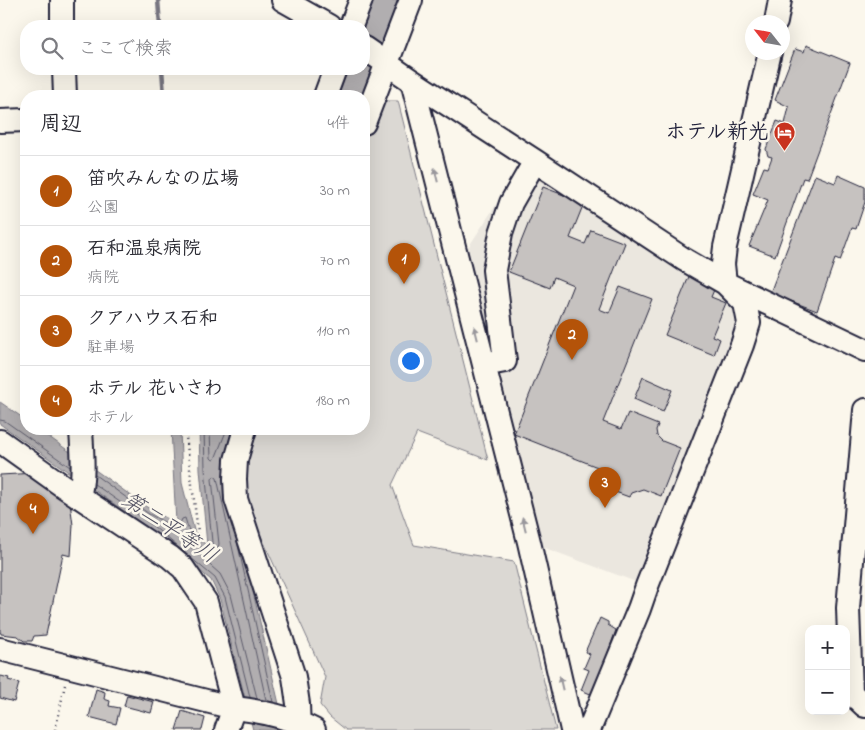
<!DOCTYPE html>
<html lang="ja">
<meta charset="utf-8">
<style>
:root{--surface:#fff;--page:#f2f2f3;--text:#2b2b33;--muted:#7c7c81;--line:#e1e1e2;--accent:#b45309}
body{margin:0;font-family:"Indie Flower","Klee One",sans-serif;background:var(--page);color:var(--text)}
.controls{position:absolute;right:15px;bottom:15px;display:grid;overflow:hidden;border-radius:10px;box-shadow:0 5px 20px #0002}
.controls button{width:45px;height:45px;display:grid;place-items:center;padding:0;border:0;border-bottom:1px solid var(--line);background:var(--surface);color:var(--text);font:25px sans-serif}
.compass{position:absolute;left:745px;top:15px;width:45px;height:45px;border-radius:50%;background:var(--surface);box-shadow:0 5px 20px #0002;rotate:301deg}
.you{position:absolute;left:410px;top:360px;width:18px;height:18px;margin:-12px;border:4px solid #fff;border-radius:50%;background:#1a73e8;box-shadow:0 0 0 8px #1a73e833}
.badge{display:grid;place-items:center;width:32px;height:32px;border-radius:50%;background:var(--accent);color:#fff;font-size:16px;font-weight:700}
.pin{position:absolute;translate:-50% -41px;filter:drop-shadow(0 1px 2px #0008)}
.pin::after{content:'';position:absolute;top:26px;width:18px;height:15px;background:inherit;clip-path:polygon(0 0,100% 0,50% 100%)}
.list{margin:0;padding:0;list-style:none}
h2{display:flex;justify-content:space-between;align-items:center;height:65px;margin:0;padding:0 20px;font-size:21px}
h2 small{font-size:16px;font-weight:400;color:var(--muted)}
.list li{display:grid;grid-template-columns:32px 1fr auto;gap:15px;align-items:center;box-sizing:border-box;height:70px;padding:0 20px;border-top:1px solid var(--line)}
.list b{display:block;font-size:19px;white-space:nowrap}
.list p{margin:0;font-size:16px;white-space:nowrap;color:var(--muted)}
.list em{font-size:16px;font-style:normal;color:var(--muted)}
.icon{flex:none;width:28px;height:28px;fill:none;stroke:currentColor;stroke-width:2;stroke-linecap:round;stroke-linejoin:round}
.map{position:relative;flex:none;width:865px;height:730px;overflow:hidden}
.search{position:absolute;background:var(--surface);box-shadow:0 5px 20px #0002;left:20px;top:20px;width:350px;height:55px;display:flex;align-items:center;gap:12px;box-sizing:border-box;padding:0 18px;border-radius:20px;color:var(--muted);font-size:19px}
.panel{position:absolute;background:var(--surface);box-shadow:0 5px 20px #0002;left:20px;top:90px;width:350px;height:345px;border-radius:20px}
.map>svg:first-child{display:block}
.built{fill:#ebe7df}
.green{fill:#dbd8d3;stroke:#7e7d87}
.water{fill:#b1aeb0;stroke:#787681}
.lines{fill:none;stroke-linecap:round;stroke-linejoin:round}
.shore{stroke:#5b5a6a;stroke-width:1}
.stream{stroke:#787681;stroke-width:4.5}
.building{fill:#c6c2c0;stroke:#22223b}
.minor-casing{stroke:#22223b;stroke-width:26}
.path{stroke:#22223b;stroke-width:2.5;stroke-dasharray:1 4;stroke-linecap:butt}
.minor{stroke:#fbf7ec;stroke-width:22}
.oneway{fill:#99979c}
.labels{text-anchor:middle;dominant-baseline:central;stroke-width:5;stroke-linejoin:round;paint-order:stroke}
.poi-label{font-size:21px;font-weight:bold;fill:#22223b;stroke:#fbf7ec;text-anchor:end}
.water-label{font-size:22px;font-style:italic;fill:#545364;stroke:#fbf7ec}
</style>
<div class="map">
<svg width="865" height="730" viewBox="0 0 865 730">
<rect width="100%" height="100%" fill="#fbf7ec"/>
<filter id="ink" filterUnits="userSpaceOnUse"><feTurbulence type="fractalNoise" baseFrequency=".02" numOctaves="2"/><feDisplacementMap in="SourceGraphic" scale="10" xChannelSelector="R" yChannelSelector="G"/><feConvolveMatrix kernelMatrix="1 2 1 2 8 2 1 2 1" color-interpolation-filters="sRGB"/></filter>
<g filter="url(#ink)">
<path class="built" d="M528,156L745,303L647,586L529,542L458,263Z"/>
<path class="green" d="M378,101H398L488,460L417,433L392,485L414,545L514,562L556,730H346L330,717L320,705L325,677L252,516L245,482L247,451L253,429H364V139Z"/>
<path class="water" d="M373,0H400L364,96H336L347,69H364V26H363Z
M0,402L26,420V429H38L151,510L176,523L171,429H180L182,483L196,538L207,545L200,469L199,429H239L244,553L285,730H253L220,599L211,580L144,525L0,424Z"/>
<g class="lines">
<path class="shore" d="M0,420L5,421L70,467
M210,429L211,458L213,460L215,459L227,429
M95,475L149,514L173,527L179,526L182,519L185,518L192,541L204,549H208L212,546V542L205,469L204,429
M94,484L147,521L215,578L225,597L250,697
M237,541L273,702
M257,698L231,595L220,574L202,558L204,555C212,555 217,552 219,544L212,479L214,476L217,478L266,700"/>
<path class="stream" d="M158,0L160,26
M162,69L164,96"/>
</g>
<path class="building" d="M806,45L850,63L807,179L803,178L775,256L749,246L768,200L753,194L764,167L768,168L772,157L768,156L766,149L777,121L785,124L789,107L775,100L795,49L804,52Z
M815,175L835,183L838,175L865,187V202L856,229L852,228L840,261L835,259L817,311L770,293Z
M543,187L584,203L570,238L585,244L591,230L625,243L599,309L609,313L620,287L652,299L603,422L621,429L628,413L658,425L656,430L657,436L662,441L680,448L661,496L643,489L631,493L629,497L599,486L605,470L514,434L573,285L554,277L550,288L509,272Z
M690,274L716,285L711,297L726,303L712,336L720,339L714,355L665,335Z
M643,377L672,390L663,412L634,399Z
M36,473L69,495L73,525L71,556L63,554L46,635L34,636L32,641H24L18,636L1,634L0,631V475Z
M600,618L608,622V625L616,630L605,661L608,668L595,696L581,690L589,670L584,668L590,654L585,652Z
M1,676L9,678L8,680L19,683L14,702L0,698V678Z
M96,689L105,692L104,699L110,701L109,706L120,708L116,724L89,717Z
M127,695L154,702L151,713L124,706Z
M182,711L205,718L202,730H176Z"/>
<g class="lines">
<defs>
<path id="minor" d="M62,0V26
M283,0L329,26
M776,22L780,0
M351,26L361,0
M364,48L412,81L535,161L685,260L725,283L865,350
M64,69L65,96
M412,81L529,542L572,730
M325,96L335,69
M0,121L26,120
M364,123L411,0
M484,365L505,361L494,270L501,233L511,203L535,161
M865,410L848,608L851,693L865,706
M245,429L236,460L235,479L236,499L294,677L298,704L299,730
M0,441L63,486L170,557L183,568L206,602L234,708L226,730
M79,497C85,475 82,451 81,429
M0,649L234,708C262,711 290,717 314,730
M589,730L639,609L647,586L742,345L749,323L745,303L725,283L723,264L725,247L770,52"/>
</defs>
<use href="#minor" class="minor-casing"/>
<path class="path" d="M185,429L198,532L190,551
M55,730L65,685"/>
<use href="#minor" class="minor"/>
</g>
<defs><path id="oneway-solid" d="M-6-.8H1V-3.2L6.5 0L1 3.2V.8H-6Z" transform="scale(1.25)"/></defs>
<g class="oneway">
<use href="#oneway-solid" transform="translate(436 175) rotate(-104)"/>
<use href="#oneway-solid" transform="translate(476 333) rotate(-104)"/>
<use href="#oneway-solid" transform="translate(524 524) rotate(-104)"/>
<use href="#oneway-solid" transform="translate(561 683) rotate(-103)"/>
</g>
</g>
<defs>
<symbol id="hotel-pin" viewBox="-11 -11 22 30"><path d="M0 17L-7.5 6A9.5 9.5 0 1 1 7.5 6Z" fill="#c8321e" stroke="#fbf7ec"/><path d="M-6-4.5h1.5V1H6V5H4.5V3h-9V5H-6ZM-4 0a1.8 1.8 0 1 1 3.6 0ZM.5 0V-2.5h3Q6-2.5 6 0Z" fill="#fff"/></symbol>
</defs>
<g fill-rule="evenodd">
<use href="#hotel-pin" x="772" y="120" width="25" height="34"/>
</g>
<g class="labels">
<g class="poi-label">
<text x="769" y="133">ホテル新光</text>
</g>
<g class="water-label">
<text transform="translate(169 529) rotate(34)">第二平等川</text>
</g>
</g>
</svg>
<div class="controls">
<button>+</button>
<button>−</button>
</div>
<svg class="compass" viewBox="-18 -18 36 36"><path d="M0-13l5 13h-10z" fill="#e53935"/><path d="M0 13l5-13h-10z" fill="#7c7c81"/></svg>
<div class="you"></div>
<div class="pin badge" style="left:404px;top:284px">1</div>
<div class="pin badge" style="left:572px;top:360px">2</div>
<div class="pin badge" style="left:605px;top:508px">3</div>
<div class="pin badge" style="left:33px;top:534px">4</div>
<div class="search"><svg class="icon" aria-label="search" viewBox="0 0 24 24"><circle cx="10" cy="10" r="6"/><path d="M15 15l6 6"/></svg>ここで検索</div>
<section class="panel">
<h2>周辺<small>4件</small></h2>
<ul class="list">
<li><span class="badge">1</span><div><b>笛吹みんなの広場</b><p>公園</p></div><em>30 m</em></li>
<li><span class="badge">2</span><div><b>石和温泉病院</b><p>病院</p></div><em>70 m</em></li>
<li><span class="badge">3</span><div><b>クアハウス石和</b><p>駐車場</p></div><em>110 m</em></li>
<li><span class="badge">4</span><div><b>ホテル 花いさわ</b><p>ホテル</p></div><em>180 m</em></li>
</ul>
</section>
</div>
